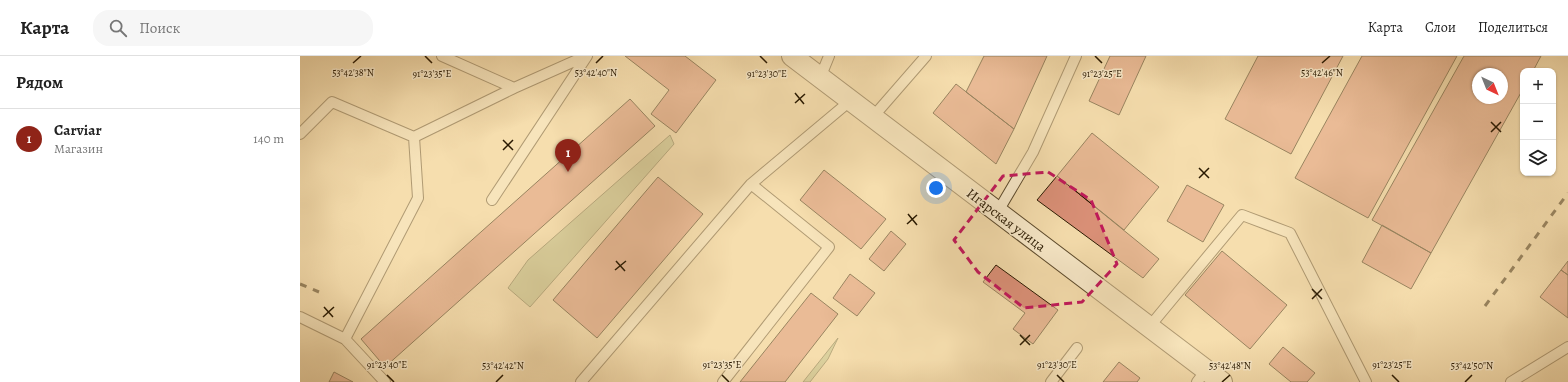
<!DOCTYPE html>
<html lang="ru">
<meta charset="utf-8">
<style>
:root{--surface:#fff;--page:#f6f6f6;--text:#222;--muted:#767676;--line:#e0e0e0;--accent:#8f2418}
body{margin:0;font-family:Alegreya,serif;background:var(--page);color:var(--text)}
.controls{position:absolute;right:12px;top:12px;display:grid;overflow:hidden;border-radius:8px;box-shadow:0 1px 3px #0004}
.controls button{width:36px;height:36px;display:grid;place-items:center;padding:0;border:0;border-bottom:1px solid var(--line);background:var(--surface);color:var(--text);font:20px sans-serif}
.compass{position:absolute;left:1172px;top:12px;width:36px;height:36px;border-radius:50%;background:var(--surface);box-shadow:0 1px 3px #0004;rotate:137deg}
.you{position:absolute;left:636px;top:132px;width:14px;height:14px;margin:-10px;border:3px solid #fff;border-radius:50%;background:#1a73e8;box-shadow:0 0 0 6px #1a73e833}
.badge{display:grid;place-items:center;width:26px;height:26px;border-radius:50%;background:var(--accent);color:#fff;font-size:13px;font-weight:700}
.pin{position:absolute;translate:-50% -33px;filter:drop-shadow(0 1px 2px #0008)}
.pin::after{content:'';position:absolute;top:21px;width:14px;height:12px;background:inherit;clip-path:polygon(0 0,100% 0,50% 100%)}
.list{margin:0;padding:0;list-style:none}
h2{display:flex;justify-content:space-between;align-items:center;height:52px;margin:0;padding:0 16px;font-size:17px}
h2 small{font-size:13px;font-weight:400;color:var(--muted)}
.list li{display:grid;grid-template-columns:26px 1fr auto;gap:12px;align-items:center;box-sizing:border-box;height:60px;padding:0 16px;border-top:1px solid var(--line)}
.list b{display:block;font-size:15px;white-space:nowrap}
.list p{margin:0;font-size:13px;white-space:nowrap;color:var(--muted)}
.list em{font-size:13px;font-style:normal;color:var(--muted)}
.icon{flex:none;width:22px;height:22px;fill:none;stroke:currentColor;stroke-width:2;stroke-linecap:round;stroke-linejoin:round}
.map{position:relative;flex:none;width:1268px;height:326px;overflow:hidden}
header{display:flex;align-items:center;gap:24px;box-sizing:border-box;height:56px;padding:0 20px;background:var(--surface);border-bottom:1px solid var(--line)}
header strong{font-size:19px}
nav{display:flex;gap:22px;margin-inline-start:auto;font-size:14px}
.search{width:280px;height:36px;background:var(--page);display:flex;align-items:center;gap:10px;box-sizing:border-box;padding:0 14px;border-radius:16px;color:var(--muted);font-size:15px}
main{display:flex}
aside{flex:1;background:var(--surface)}
.map>svg:first-child{display:block}
.green{fill:#bcc18a;stroke:#726d46}
.building{fill:#dc9179;stroke:#291901;fill-rule:evenodd}
.lines{fill:none;stroke-linecap:round;stroke-linejoin:round}
.service-casing{stroke:#5c4a2c;stroke-width:12}
.minor-casing{stroke:#5c4a2c;stroke-width:22}
.service{stroke:#f9eaca;stroke-width:10}
.minor{stroke:#f9eaca;stroke-width:20}
.rail{stroke:#291901;stroke-width:3;stroke-dasharray:7 7;stroke-linecap:butt}
.marked{fill:none;stroke:#c2185b;stroke-width:3;stroke-dasharray:8 5;stroke-linejoin:round}
.ticks{fill:none;stroke:#291901;stroke-width:1.5}
.labels{text-anchor:middle;dominant-baseline:central;stroke-width:3;stroke-linejoin:round;paint-order:stroke}
.street-label{font-size:14px;fill:#291901;stroke:#f9eaca}
.ticks-label{font-size:10px;text-anchor:middle;fill:#291901;stroke:#f9eaca;stroke-width:3;stroke-linejoin:round;paint-order:stroke}
</style>
<header>
<strong>Карта</strong>
<div class="search"><svg class="icon" aria-label="search" viewBox="0 0 24 24"><circle cx="10" cy="10" r="6"/><path d="M15 15l6 6"/></svg>Поиск</div>
<nav><a>Карта</a><a>Слои</a><a>Поделиться</a></nav>
</header>
<main>
<aside>
<h2>Рядом<small></small></h2>
<ul class="list">
<li><span class="badge">1</span><div><b>Carviar</b><p>Магазин</p></div><em>140 m</em></li>
</ul>
</aside>
<div class="map">
<svg width="1268" height="326" viewBox="0 0 1268 326">
<rect width="100%" height="100%" fill="#f6deae"/>
<filter id="stains"><feTurbulence type="fractalNoise" baseFrequency=".005" numOctaves="4"/><feColorMatrix values="0 0 0 0 .2 0 0 0 0 .09 0 0 0 0 .02 0 0 0 .5 -.17"/></filter>
<radialGradient id="worn" r=".72"><stop offset=".6" stop-color="#630" stop-opacity="0"/><stop offset="1" stop-color="#630" stop-opacity=".3"/></radialGradient>
<path class="green" d="M370,79L374,88L230,251L208,232L228,204Z
M538,282L528,303L510,326H503Z"/>
<path class="building" d="M325,0H385L416,24L376,77L351,58L369,34Z
M684,0H747L714,73L666,36Z
M810,0H846L819,59L789,45Z
M958,0H1043L991,98L925,63Z
M1062,0H1157L1068,162L995,122Z
M1164,0H1241L1233,15H1223V33L1131,197L1072,164ZM1178,18H1202V42H1178Z
M656,28L714,73L696,108L633,57Z
M330,43L355,70L85,311L61,283Z
M792,77L859,131L824,174L757,120Z
M524,114L586,163L561,193L500,144Z
M757,120L859,203L843,222L737,144Z
M358,121L403,158L297,282L253,244Z
M887,129L924,149L903,186L867,165Z
M1082,169L1131,197L1111,233L1062,206Z
M591,175L606,188L584,215L569,203Z
M922,195L987,249L950,293L885,239Z
M1268,205V219L1261,214Z
M696,209L758,254L733,288L713,273L725,257L683,226Z
M1261,214L1268,219V262L1240,241Z
M550,218L575,237L557,260L533,242Z
M511,237L538,258L485,326H440Z
M983,291L1015,317L1007,326H991L969,308Z
M819,306L840,322L837,326H803Z
M34,316L53,326H29Z"/>
<g class="lines">
<defs>
<path id="service" d="M142,0L214,32L286,0
M520,22L529,0
M572,62L626,0
M0,78L32,46L114,81
M192,144L287,0
M697,157L733,96L776,0
M0,261L45,283
M850,270L942,159L990,177L1066,326
M85,326L45,283L118,142L114,81L214,32
M281,326L451,128L550,45
M423,326L529,191L451,128
M751,326L777,292
M897,326L906,314
M1211,326L1268,291"/>
<path id="minor" d="M492,0L922,326"/>
</defs>
<use href="#service" class="service-casing"/>
<use href="#minor" class="minor-casing"/>
<use href="#service" class="service"/>
<use href="#minor" class="minor"/>
<path class="rail" d="M0,228L19,236
M1185,250L1268,137"/>
</g>
<path d="M0 0H1268V326H0ZM748,116L791,144L817,208L782,246L724,252L678,216L654,184L703,120Z" fill="#f6deae" fill-opacity=".55" fill-rule="evenodd"/>
<path class="marked" d="M748,116L791,144L817,208L782,246L724,252L678,216L654,184L703,120Z"/>
<path class="ticks" d="M125,0L132,7M460,0L467,7M795,0L802,7M53,7L61,0M296,7L303,0M1022,7L1030,0M495,37L504,48M495,47L505,38M1191,66L1201,76M1191,76L1201,66M203,84L213,94M203,94L213,84M899,112L909,122M899,122L909,112M608,158L617,169M607,168L617,159M316,205L325,215M315,214L326,205M1012,233L1022,243M1012,243L1022,233M24,251L33,261M23,261L34,251M720,279L730,289M720,289L730,279M87,319L94,326M422,319L429,326M757,319L764,326M1092,319L1099,326M196,326L203,319M922,326L930,319M1165,326L1172,319"/>
<g class="labels">
<g class="street-label">
<text transform="translate(706 164) rotate(37)">Игарская улица</text>
</g>
</g>
<g class="ticks-label">
<text x="53" y="20">53°42'38"N</text>
<text x="296" y="20">53°42'40"N</text>
<text x="1022" y="20">53°42'46"N</text>
<text x="132" y="21">91°23'35"E</text>
<text x="467" y="21">91°23'30"E</text>
<text x="802" y="21">91°23'25"E</text>
<text x="87" y="312">91°23'40"E</text>
<text x="422" y="312">91°23'35"E</text>
<text x="757" y="312">91°23'30"E</text>
<text x="1092" y="312">91°23'25"E</text>
<text x="203" y="313">53°42'42"N</text>
<text x="930" y="313">53°42'48"N</text>
<text x="1172" y="313">53°42'50"N</text>
</g>
<rect width="100%" height="100%" filter="url(#stains)"/>
<rect width="100%" height="100%" fill="url(#worn)"/>
</svg>
<div class="controls">
<button>+</button>
<button>−</button>
<button><svg class="icon" aria-label="layers" viewBox="0 0 24 24"><path d="M12 4l9 5-9 5-9-5zM3 14l9 5 9-5"/></svg></button>
</div>
<svg class="compass" viewBox="-18 -18 36 36"><path d="M0-13l5 13h-10z" fill="#e53935"/><path d="M0 13l5-13h-10z" fill="#767676"/></svg>
<div class="you"></div>
<div class="pin badge" style="left:268px;top:116px">1</div>
</div>
</main>
